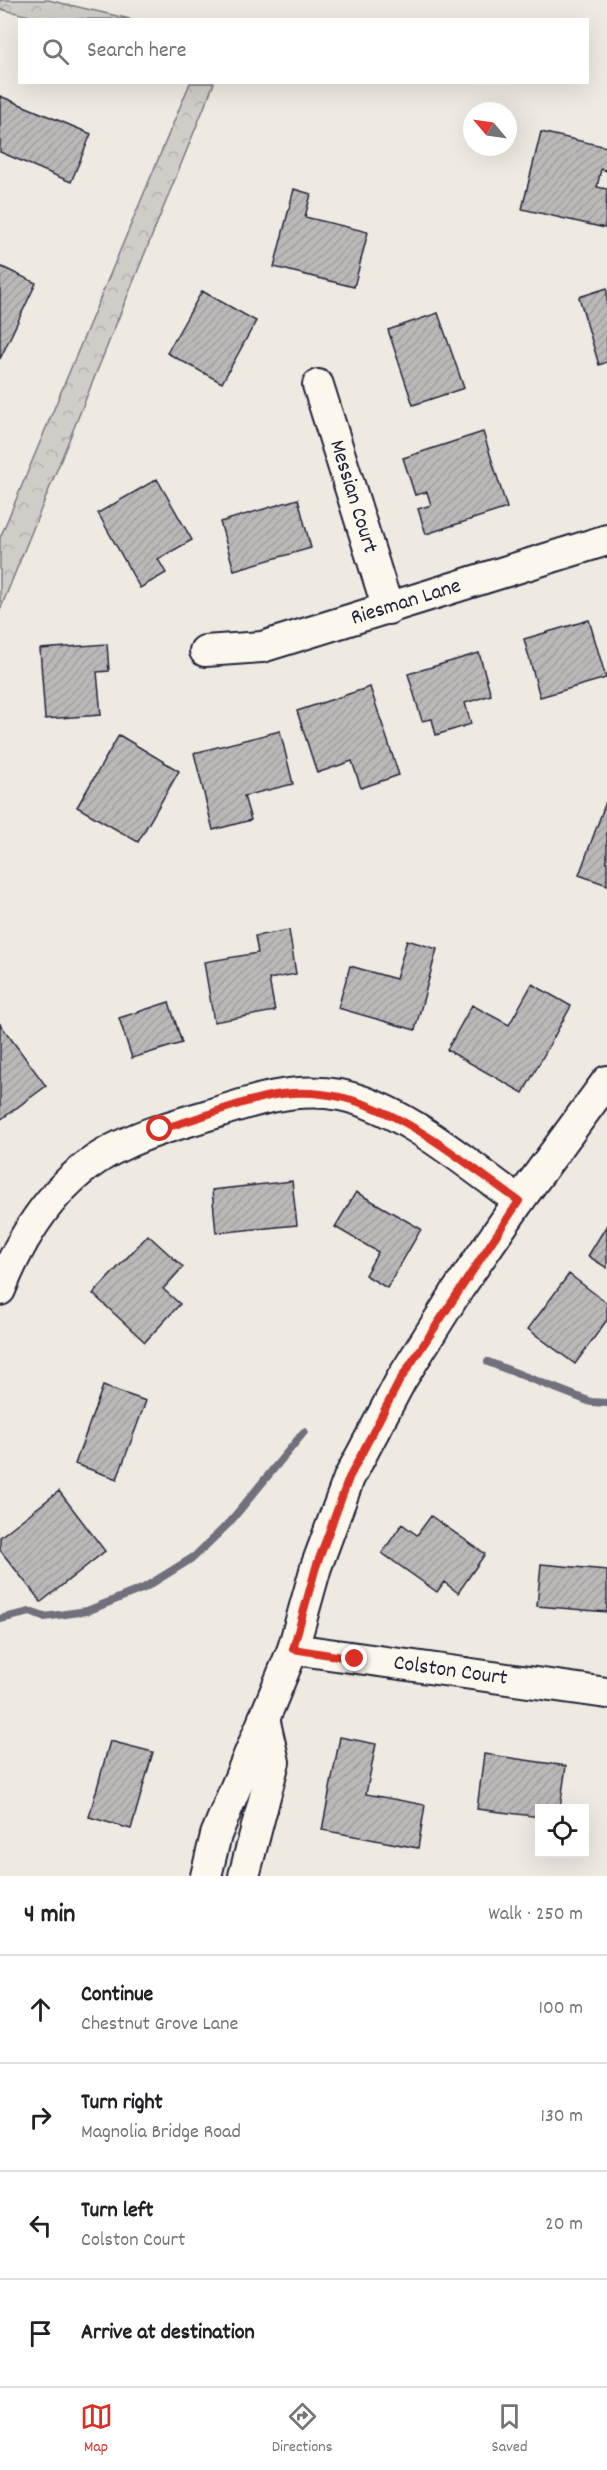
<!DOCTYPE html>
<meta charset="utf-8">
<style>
:root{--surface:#fff;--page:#f2f2f2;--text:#202124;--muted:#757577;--line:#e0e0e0;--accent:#d93025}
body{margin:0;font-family:Dekko,sans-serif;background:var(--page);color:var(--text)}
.controls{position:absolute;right:18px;bottom:18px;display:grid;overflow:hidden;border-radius:0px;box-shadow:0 6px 24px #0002}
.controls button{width:54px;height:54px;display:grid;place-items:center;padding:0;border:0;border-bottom:2px solid var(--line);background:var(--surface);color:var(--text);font:30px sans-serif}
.compass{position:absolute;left:463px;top:102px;width:54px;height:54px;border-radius:50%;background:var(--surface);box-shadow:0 6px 24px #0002;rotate:299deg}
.stop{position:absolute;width:18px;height:18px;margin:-14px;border:4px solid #d93025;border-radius:50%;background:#fff}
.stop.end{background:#d93025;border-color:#fff;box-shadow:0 2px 6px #0008}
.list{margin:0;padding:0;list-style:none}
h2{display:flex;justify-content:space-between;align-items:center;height:78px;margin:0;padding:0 24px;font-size:26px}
h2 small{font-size:20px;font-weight:400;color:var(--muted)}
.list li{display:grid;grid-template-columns:39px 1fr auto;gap:18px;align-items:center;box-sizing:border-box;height:108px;padding:0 24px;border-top:2px solid var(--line)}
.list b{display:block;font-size:22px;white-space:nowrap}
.list p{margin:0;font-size:20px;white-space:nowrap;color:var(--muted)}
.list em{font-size:20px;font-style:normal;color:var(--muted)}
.icon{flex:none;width:33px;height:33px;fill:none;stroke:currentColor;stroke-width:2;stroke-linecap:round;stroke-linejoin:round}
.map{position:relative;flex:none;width:607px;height:1876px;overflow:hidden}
.search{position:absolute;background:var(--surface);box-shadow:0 6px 24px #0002;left:18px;right:18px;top:18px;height:66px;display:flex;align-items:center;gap:15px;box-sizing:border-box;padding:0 21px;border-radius:0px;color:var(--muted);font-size:22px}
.sheet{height:510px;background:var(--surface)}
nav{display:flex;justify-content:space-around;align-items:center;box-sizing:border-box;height:84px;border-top:2px solid var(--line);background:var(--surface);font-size:16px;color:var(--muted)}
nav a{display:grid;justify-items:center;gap:3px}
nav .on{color:var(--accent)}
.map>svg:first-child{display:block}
.forest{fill:url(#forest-crowns);stroke:#797882;stroke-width:1.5}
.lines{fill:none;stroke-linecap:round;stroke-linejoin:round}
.stream{stroke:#716f7c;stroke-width:8}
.building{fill:url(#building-hatch);stroke:#22223b;stroke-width:1.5}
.minor-casing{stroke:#22223b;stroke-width:34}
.minor{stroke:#fbf7ec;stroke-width:30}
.route{stroke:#d93025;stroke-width:8}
.labels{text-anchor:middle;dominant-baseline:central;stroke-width:4.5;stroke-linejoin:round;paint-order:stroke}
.street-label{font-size:22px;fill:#22223b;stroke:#fbf7ec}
</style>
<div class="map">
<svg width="607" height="1876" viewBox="0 0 607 1876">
<defs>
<pattern id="forest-crowns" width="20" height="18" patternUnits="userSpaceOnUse" patternTransform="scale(1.5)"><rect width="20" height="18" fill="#d0cdc9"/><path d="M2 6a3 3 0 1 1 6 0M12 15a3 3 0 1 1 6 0" fill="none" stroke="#b2b0ae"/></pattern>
<pattern id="building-hatch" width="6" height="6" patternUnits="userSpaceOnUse" patternTransform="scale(1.5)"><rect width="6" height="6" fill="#bcb8b8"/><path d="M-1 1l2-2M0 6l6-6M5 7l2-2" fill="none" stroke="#a19e9f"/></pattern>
</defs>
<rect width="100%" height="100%" fill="#eeeae2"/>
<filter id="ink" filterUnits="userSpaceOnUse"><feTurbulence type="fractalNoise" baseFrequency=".0167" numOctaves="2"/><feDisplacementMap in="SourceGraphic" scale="12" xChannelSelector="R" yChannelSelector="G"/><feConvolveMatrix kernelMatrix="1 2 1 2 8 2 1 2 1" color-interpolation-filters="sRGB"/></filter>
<g filter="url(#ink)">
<path class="forest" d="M0,0H48L130,19H42L0,9Z
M190,83H214L0,610V538Z"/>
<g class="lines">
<path class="stream" d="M488,1362L591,1402L607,1403
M0,1619L30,1612L44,1617L87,1611L144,1588L194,1557L229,1523L304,1432"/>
</g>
<path class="building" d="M0,96L91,134L71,182L0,152Z
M541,132L607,147V171L601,169L597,187L607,189L605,228L522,209Z
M294,189L311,194L305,217L368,232L354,287L274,267Z
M0,266L36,283L0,359Z
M607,288V362L599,365L579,297Z
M202,291L256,321L222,383L167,353Z
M438,313L464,388L413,405L388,330Z
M483,432L507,508L426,534L418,509L431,505L427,492L415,495L403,458Z
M157,479L192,540L158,559L166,573L140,588L98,513Z
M298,499L311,548L234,570L220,522Z
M589,620L606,678L540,697L524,639Z
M107,644L109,671L97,672L101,715L45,719L40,649Z
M479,653L491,695L465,703L471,724L436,735L432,719L422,721L408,674Z
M370,687L399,775L361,788L352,761L317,773L297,711Z
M280,731L293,784L244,796L251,820L213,830L194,753Z
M119,735L179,771L138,842L77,807Z
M607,799V885L579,875Z
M289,930L296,974L269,979L275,1011L214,1022L204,962L258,953L255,936Z
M407,940L437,949L415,1030L338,1008L350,966L396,979Z
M532,984L571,1006L523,1093L447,1050L472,1005L509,1025Z
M169,1002L182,1043L132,1058L119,1018Z
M0,1024L46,1086L0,1120Z
M292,1181L297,1225L216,1233L212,1190Z
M356,1192L421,1229L387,1288L365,1275L378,1252L335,1227Z
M607,1225V1268L588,1256Z
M148,1235L183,1267L163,1289L180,1304L145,1342L93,1294Z
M569,1274L607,1303V1320L575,1364L528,1329Z
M103,1386L146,1401L117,1479L75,1464Z
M59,1491L105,1551L41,1602L0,1550V1537Z
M431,1516L485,1554L458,1593L444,1582L437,1592L382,1553L402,1524L417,1535Z
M541,1564L607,1570V1612L537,1606Z
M340,1737L376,1744L366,1794L425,1805L418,1848L322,1830Z
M110,1741L153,1752L131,1829L89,1817Z
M484,1754L566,1766L560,1808H540V1817L477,1809Z"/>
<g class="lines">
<defs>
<g id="minor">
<path id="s1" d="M318,385L388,609"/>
<path id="s2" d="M205,651L262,647L607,540"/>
<path d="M0,1290C24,1229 61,1173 122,1145C151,1131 182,1123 212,1114C254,1100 295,1087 340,1095C402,1107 468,1165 519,1201"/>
<path id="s3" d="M293,1649L607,1693"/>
<path d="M206,1876L216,1835L293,1649L316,1567L349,1478L401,1380L455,1294L519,1201L607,1081"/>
<path d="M244,1876L274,1762L264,1718"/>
</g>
</defs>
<use href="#minor" class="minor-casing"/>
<use href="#minor" class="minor"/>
</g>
</g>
<g class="lines" filter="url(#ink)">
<path class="route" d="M160,1129C196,1120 230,1105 265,1097C365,1074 443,1148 519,1201L400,1380L349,1478L316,1567L293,1649L355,1659"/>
</g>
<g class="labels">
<g class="street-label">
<text stroke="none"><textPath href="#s1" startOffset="117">Messian Court</textPath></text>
<text stroke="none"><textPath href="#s2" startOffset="208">Riesman Lane</textPath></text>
<text stroke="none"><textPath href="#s3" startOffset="159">Colston Court</textPath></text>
</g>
</g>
</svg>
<div class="controls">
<button><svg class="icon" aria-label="locate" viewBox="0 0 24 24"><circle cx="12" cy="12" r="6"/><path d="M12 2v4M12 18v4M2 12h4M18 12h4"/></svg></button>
</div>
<svg class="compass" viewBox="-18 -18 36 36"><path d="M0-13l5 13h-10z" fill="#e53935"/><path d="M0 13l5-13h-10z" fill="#757577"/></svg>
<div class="stop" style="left:160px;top:1129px"></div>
<div class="stop end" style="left:355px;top:1659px"></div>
<div class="search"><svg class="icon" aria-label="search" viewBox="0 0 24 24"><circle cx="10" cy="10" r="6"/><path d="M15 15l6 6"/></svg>Search here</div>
</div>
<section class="sheet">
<h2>4 min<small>Walk · 250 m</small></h2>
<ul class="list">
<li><svg class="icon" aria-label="ahead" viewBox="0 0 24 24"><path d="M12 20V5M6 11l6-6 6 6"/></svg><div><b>Continue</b><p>Chestnut Grove Lane</p></div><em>100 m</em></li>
<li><svg class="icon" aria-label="right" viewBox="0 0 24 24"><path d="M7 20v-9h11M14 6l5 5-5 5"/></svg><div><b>Turn right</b><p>Magnolia Bridge Road</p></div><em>130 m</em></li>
<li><svg class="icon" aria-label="left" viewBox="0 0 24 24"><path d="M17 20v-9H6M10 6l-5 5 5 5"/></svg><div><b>Turn left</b><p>Colston Court</p></div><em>20 m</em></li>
<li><svg class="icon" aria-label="arrive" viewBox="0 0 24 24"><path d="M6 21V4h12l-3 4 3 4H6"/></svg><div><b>Arrive at destination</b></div></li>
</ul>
</section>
<nav>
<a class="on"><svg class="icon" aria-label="map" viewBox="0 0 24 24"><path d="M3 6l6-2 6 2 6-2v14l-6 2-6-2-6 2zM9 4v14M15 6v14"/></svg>Map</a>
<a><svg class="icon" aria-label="directions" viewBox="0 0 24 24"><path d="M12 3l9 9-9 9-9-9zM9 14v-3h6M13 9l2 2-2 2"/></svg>Directions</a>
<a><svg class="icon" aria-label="saved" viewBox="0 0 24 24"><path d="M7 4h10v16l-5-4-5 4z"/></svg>Saved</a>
</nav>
